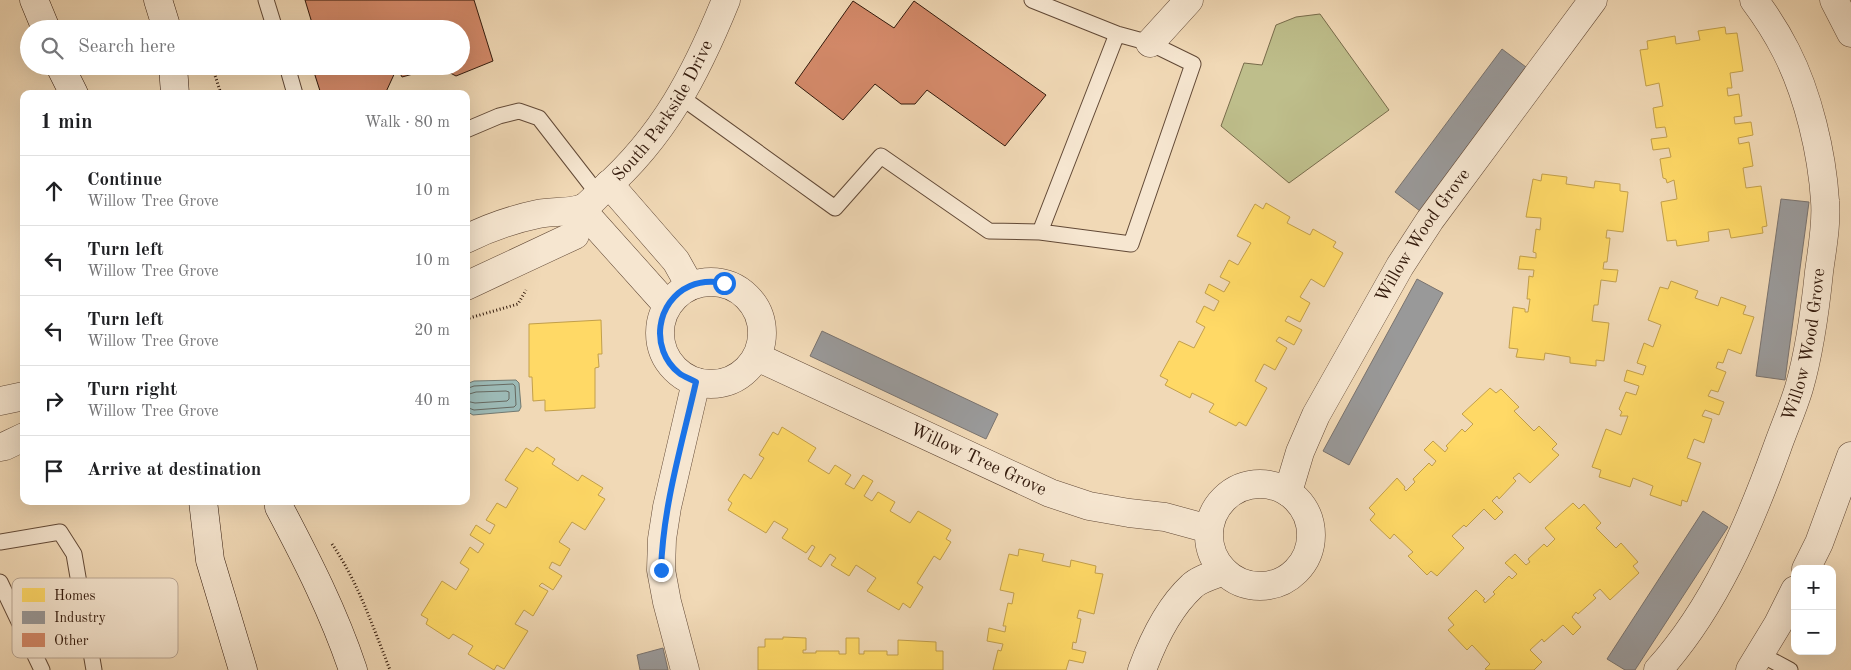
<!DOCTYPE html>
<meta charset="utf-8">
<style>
:root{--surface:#fff;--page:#f6f6f6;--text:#202124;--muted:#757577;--line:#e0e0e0}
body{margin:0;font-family:"Old Standard TT",serif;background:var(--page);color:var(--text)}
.controls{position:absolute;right:15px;bottom:15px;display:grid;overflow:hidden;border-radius:10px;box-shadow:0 5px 20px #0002}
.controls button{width:45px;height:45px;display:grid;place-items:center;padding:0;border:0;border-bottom:1px solid var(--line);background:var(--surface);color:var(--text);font:25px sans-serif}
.stop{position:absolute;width:15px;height:15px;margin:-11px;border:4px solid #1a73e8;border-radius:50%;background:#fff}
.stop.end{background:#1a73e8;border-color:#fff;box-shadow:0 1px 5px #0008}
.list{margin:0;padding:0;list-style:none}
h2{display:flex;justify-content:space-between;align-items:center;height:65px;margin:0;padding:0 20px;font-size:21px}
h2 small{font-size:16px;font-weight:400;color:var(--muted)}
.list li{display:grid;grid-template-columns:32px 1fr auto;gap:15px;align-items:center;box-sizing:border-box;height:70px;padding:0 20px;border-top:1px solid var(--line)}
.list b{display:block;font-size:19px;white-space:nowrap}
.list p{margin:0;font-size:16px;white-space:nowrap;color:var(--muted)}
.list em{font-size:16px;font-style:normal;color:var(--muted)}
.icon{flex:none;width:28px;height:28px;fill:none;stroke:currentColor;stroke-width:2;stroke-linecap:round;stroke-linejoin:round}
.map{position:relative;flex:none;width:1851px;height:670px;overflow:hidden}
.search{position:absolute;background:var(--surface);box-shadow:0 5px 20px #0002;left:20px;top:20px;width:450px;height:55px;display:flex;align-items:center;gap:12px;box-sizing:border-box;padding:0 18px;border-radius:28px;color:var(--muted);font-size:19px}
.panel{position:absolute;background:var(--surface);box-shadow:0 5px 20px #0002;left:20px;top:90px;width:450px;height:415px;border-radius:10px}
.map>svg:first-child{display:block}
.green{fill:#bebe8b;stroke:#786c4b}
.water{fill:#9cb9b5;stroke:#727971}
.homes{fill:#ffd966;stroke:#c29f4b}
.industry{fill:#999;stroke:#7a736e}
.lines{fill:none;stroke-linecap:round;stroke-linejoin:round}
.shore{stroke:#676960;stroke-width:1}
.building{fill:#d38969;stroke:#32190b}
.lane-casing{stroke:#624936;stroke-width:17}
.street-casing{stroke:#624936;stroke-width:29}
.secondary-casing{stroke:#32190b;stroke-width:29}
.path{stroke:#32190b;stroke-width:3;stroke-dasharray:1 2.5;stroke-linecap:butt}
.lane{stroke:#f6e6d0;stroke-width:15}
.street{stroke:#f6e6d0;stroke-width:28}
.secondary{stroke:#f6e6d0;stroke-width:28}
.route{stroke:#1a73e8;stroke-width:6}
.labels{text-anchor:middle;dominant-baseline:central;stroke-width:5;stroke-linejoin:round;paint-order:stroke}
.street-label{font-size:18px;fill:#32190b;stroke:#f6e6d0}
.key{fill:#f6e6d0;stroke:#bba895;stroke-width:1}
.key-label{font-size:14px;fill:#32190b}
</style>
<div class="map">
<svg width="1851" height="670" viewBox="0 0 1851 670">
<rect width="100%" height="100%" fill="#f1d9b6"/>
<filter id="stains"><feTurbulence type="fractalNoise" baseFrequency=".004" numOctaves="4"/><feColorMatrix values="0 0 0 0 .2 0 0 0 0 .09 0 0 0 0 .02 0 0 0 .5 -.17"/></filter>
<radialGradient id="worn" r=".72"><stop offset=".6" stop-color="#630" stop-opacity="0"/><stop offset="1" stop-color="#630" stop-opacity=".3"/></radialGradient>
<path class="green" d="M1320,14L1389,110L1289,183L1221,126L1244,63L1262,65L1276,25L1296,17Z"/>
<path class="water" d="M516,380L519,383L521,407L519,411L473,415L468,412L467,388L469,383L474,381Z"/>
<path class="homes" d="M1725,27L1726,34L1737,33L1743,71L1730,73L1732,88H1727L1728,96L1739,94L1742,116L1734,117L1735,124L1751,122L1753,135L1738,138L1739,144L1749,142L1753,166L1743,168L1746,188L1761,186L1767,226L1762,227L1763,233L1731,238L1729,229L1708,232L1709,241L1677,246L1676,240L1667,241L1661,202L1677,199L1674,180L1667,183L1666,179L1663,178L1660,159L1671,157L1669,148L1653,150L1651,139L1667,137L1665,127L1656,128L1653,108L1663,106L1659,83L1646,86L1640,50L1648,49L1647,41L1675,36L1676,44L1700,40L1698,31Z
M1542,174L1567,177L1566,184L1594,188L1595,181L1620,184V191L1628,192L1623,232L1607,230L1606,238H1610L1607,262H1604L1603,269L1618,270L1616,282L1601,280L1598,305H1594L1592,321L1609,323L1604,361L1596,360V366L1570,363V357L1545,353L1544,360L1516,357L1518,349L1509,348L1513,307L1525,309V312H1528L1530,299H1527L1529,276L1533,277L1534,270L1518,269L1520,256L1536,258V253L1533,252L1536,229L1540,230L1541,218L1526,217L1533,179L1541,181Z
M1266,203L1290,217L1287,223L1310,235L1313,229L1336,242L1333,247L1343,253L1324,287L1311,279L1300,297L1310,303L1300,322L1288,316L1285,321L1302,330L1294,345L1279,337L1276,341L1287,348L1275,370L1264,364L1255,381L1267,388L1246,426L1239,422L1236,426L1209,412L1214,404L1192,393L1190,398L1165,385L1168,380L1160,376L1179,341L1194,348L1205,327L1196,322L1204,306L1214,311L1219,301L1205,293L1209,284L1224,292L1230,282L1220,277L1229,260L1238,265L1251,243L1237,236L1255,204L1263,209Z
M1671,281L1698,291L1695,298L1718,306L1721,297L1746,306L1743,314L1754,317L1741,354L1728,349L1723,363L1718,362L1716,368L1726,372L1718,392L1711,390L1708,396L1724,402L1719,415L1705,410L1702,416L1712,419L1704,443L1694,439L1687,458L1701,463L1687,502L1682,500L1681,506L1650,495L1653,486L1633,478L1630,487L1599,477L1601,470L1592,467L1606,429L1621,435L1628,416H1620L1622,412L1619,409L1626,392L1636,395L1639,386L1624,381L1627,370L1643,375L1646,366L1637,363L1644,343L1653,347L1661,325L1648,320L1660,287L1668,289Z
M601,320L602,354H598L599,367L595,368V408L545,411V400L533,401L532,377H529V324Z
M1490,388L1496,393L1501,389L1519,407L1514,411L1534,431L1539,426L1557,444L1552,449L1559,455L1530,483L1519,473L1513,478L1516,481L1499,499L1497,496L1492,501L1503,512L1495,520L1484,509L1466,527L1464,525L1452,536L1464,548L1437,576L1431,571L1427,575L1408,556L1413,552L1394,534L1390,539L1370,520L1375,514L1369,508L1397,478L1405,487L1404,489L1406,491L1415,482L1413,479L1429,463L1432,466L1436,461L1424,450L1433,441L1445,452L1448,448L1446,446L1462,429L1465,432L1473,424L1462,414Z
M782,427L816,448L808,461L829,474L835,465L851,475L845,484L854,489L863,475L873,481L864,496L872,501L878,492L895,502L890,511L910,523L918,511L951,530L946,539L951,542L940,560L934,556L917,583L923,587L910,608L903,603L899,610L867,591L876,578L856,565L849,576L831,565L836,558L830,554L821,567L808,559L815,547L812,545L806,553L782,538L788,529L774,521L766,533L728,510L732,503L728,500L744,474L751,479L764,458L759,455L773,432L778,435Z
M537,447L555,459L552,464L578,481L582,475L603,488L598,495L605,499L585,530L572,522L559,542L570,549L560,566L552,562L549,568L562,576L553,590L542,583L539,586L548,591L533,616L524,610L515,624L528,631L504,669L497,665L494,670L468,654L473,646L453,634L449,639L426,624L428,619L421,615L442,581L456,590L469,569L460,563L470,547L478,553L484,544L470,535L476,525L490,534L495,525L486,520L497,503L506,508L518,488L505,480L526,448L533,452Z
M1573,503L1579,509L1584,504L1601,523L1596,528L1616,548L1621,543L1638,562L1633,566L1639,573L1610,600L1600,589L1593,595L1596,598L1578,614L1576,612L1572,617L1581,627L1573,635L1563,625L1544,642L1542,639L1530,650L1542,662L1534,670H1487L1485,669L1490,664L1472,645L1467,650L1448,630L1454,625L1448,618L1476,590L1485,599L1483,600L1485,603L1495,594L1493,592L1509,576L1512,579L1517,574L1505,563L1515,554L1526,565L1530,562L1528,559L1544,544L1547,547L1555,539L1545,528Z
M1019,549L1044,554L1042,561L1070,567L1071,560L1096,566L1095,573L1103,574L1094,614L1079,610L1077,618L1081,619L1076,643L1073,642L1072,649L1086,652L1083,663L1069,660L1066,670H993L998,650L1001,651L1003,644L987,641L989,628L1005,632L1006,626H1003L1008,603L1012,604L1014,593L1000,590L1009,554L1018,556Z
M783,637L806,638V650H803V653H816V651H839V654H846V638H859V654H864V651H887V655H898V640L936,642V651H943V670H758V647H765V639H783Z"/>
<path class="industry" d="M1502,49L1526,67L1420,211L1395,192Z
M1781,199L1809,202L1785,380L1756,376Z
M1417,279L1443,293L1349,465L1323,451Z
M822,331L998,414L986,439L810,356Z
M1703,511L1728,527L1635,670H1625L1607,659Z
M663,648L668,670H640L637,655Z"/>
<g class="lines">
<path class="shore" d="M466,389L474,386L513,384L515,386L516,405L514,407L474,410L466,407
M466,395L476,392L506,391L509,392V399L507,401L475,403L466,401"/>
</g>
<path class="building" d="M305,0H474L493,61L456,76L437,66H461V29H300V27L312,23Z
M853,1L894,28L914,1L1046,95L1005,146L927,90L915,104H901L875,84L843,120L795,83Z
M312,66H423L424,71L402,77L397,68L385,94H321Z"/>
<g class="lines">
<defs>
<path id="lane" d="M266,0L275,29
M1032,0L1117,34L1150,43L1193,64L1131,244L1040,232
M287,66L295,94
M681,97L835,208L881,156L989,231L1040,232L1117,34
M466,130L499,116L519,111L539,118L598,194
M0,542L60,532L74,554L94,670
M0,582L42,670
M1760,654L1790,670"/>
<g id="street">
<path d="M1834,0L1851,33"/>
<path d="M1150,43L1189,0"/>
<path d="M609,184L676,261L690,286"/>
<path d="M581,209L667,305"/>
<path id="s1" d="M466,239C488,228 514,219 538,214C551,211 567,213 580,209C588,207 597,195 603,190C664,136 696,74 726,0"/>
<circle cx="711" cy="333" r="51"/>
<path d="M466,286L575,235L581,209"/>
<path id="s2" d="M757,357L1050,493L1089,506L1129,513L1165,517L1209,529"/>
<path d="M0,401L24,396"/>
<path d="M0,447L5,446L24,437"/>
<circle cx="1260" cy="535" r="51"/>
<path id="s3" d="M1288,492L1300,452L1316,415L1400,266L1430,220L1593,0"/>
<path d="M1806,569L1819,543L1851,456"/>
<path d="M685,670L667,602L661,570L662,539L667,507L696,382"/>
<path d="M1142,670C1153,640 1168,608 1192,586C1199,579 1214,575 1224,571"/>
<path id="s4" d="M1658,670C1714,608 1749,526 1777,448C1784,428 1793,408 1799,388C1810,350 1815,311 1819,272C1822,249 1827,224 1825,201C1822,153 1808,94 1786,51C1777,33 1766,16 1754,0"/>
<path d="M1750,670L1778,624L1795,590"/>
</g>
<path id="secondary" d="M34,0L46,29
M158,0L167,29
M60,66L74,94
M173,66L175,94
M203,501L210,560L243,670
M279,501V507C307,560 334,613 353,670"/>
</defs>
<use href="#lane" class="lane-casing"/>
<use href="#street" class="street-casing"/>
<use href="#secondary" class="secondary-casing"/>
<path class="path" d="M212,66L221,94
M466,319L518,304L526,290
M332,544C358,582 373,627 390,670"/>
<use href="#lane" class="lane"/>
<use href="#street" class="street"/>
<use href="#secondary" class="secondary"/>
</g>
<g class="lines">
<path class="route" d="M661,570C663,506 682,444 696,382C691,379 684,377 679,373C649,349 656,301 690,286C701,281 713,281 724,283"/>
</g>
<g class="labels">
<g class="street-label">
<text stroke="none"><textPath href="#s1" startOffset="249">South Parkside Drive</textPath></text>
<text stroke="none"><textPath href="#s3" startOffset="291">Willow Wood Grove</textPath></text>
<text stroke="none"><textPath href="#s4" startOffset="361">Willow Wood Grove</textPath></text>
<text stroke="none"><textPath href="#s2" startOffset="244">Willow Tree Grove</textPath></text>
</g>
</g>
<rect x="12" y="578" width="166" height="80" rx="8" class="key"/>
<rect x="22" y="588" width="23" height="14" fill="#ffd966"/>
<rect x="22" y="611" width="23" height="13" fill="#999"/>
<rect x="22" y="633" width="23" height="14" fill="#d38969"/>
<g class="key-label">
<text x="54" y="600">Homes</text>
<text x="54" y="622">Industry</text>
<text x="54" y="645">Other</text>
</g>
<rect width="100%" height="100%" filter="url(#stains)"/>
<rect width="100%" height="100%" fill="url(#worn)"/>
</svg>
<div class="controls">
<button>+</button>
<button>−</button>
</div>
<div class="stop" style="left:724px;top:283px"></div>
<div class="stop end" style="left:661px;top:570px"></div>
<div class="search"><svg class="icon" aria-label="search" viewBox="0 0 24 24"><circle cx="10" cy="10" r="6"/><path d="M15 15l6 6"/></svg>Search here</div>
<section class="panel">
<h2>1 min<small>Walk · 80 m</small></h2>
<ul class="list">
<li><svg class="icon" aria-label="ahead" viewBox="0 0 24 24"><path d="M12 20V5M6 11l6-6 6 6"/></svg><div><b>Continue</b><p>Willow Tree Grove</p></div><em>10 m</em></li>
<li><svg class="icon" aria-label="left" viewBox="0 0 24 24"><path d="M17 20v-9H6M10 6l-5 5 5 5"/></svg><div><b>Turn left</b><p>Willow Tree Grove</p></div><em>10 m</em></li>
<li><svg class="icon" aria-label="left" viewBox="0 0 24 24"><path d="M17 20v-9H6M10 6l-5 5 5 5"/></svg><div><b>Turn left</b><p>Willow Tree Grove</p></div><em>20 m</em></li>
<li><svg class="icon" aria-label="right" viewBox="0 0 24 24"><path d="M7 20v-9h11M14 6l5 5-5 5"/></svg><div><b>Turn right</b><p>Willow Tree Grove</p></div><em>40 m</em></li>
<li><svg class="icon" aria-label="arrive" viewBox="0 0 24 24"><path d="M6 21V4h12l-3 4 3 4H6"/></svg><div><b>Arrive at destination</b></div></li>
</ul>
</section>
</div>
